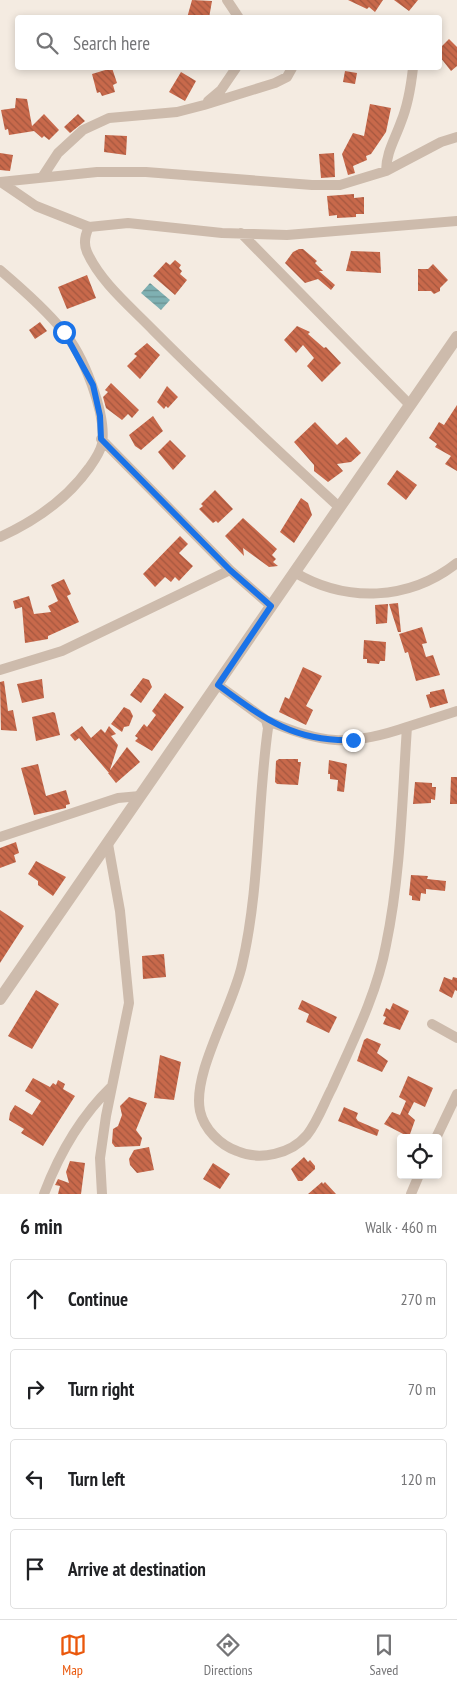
<!DOCTYPE html>
<meta charset="utf-8">
<style>
:root{--surface:#fff;--page:#f2f2f2;--text:#202124;--muted:#757577;--line:#e0e0e0;--accent:#ea580c}
body{margin:0;font-family:"PT Sans Narrow",sans-serif;background:var(--page);color:var(--text)}
.controls{position:absolute;right:15px;bottom:15px;display:grid;overflow:hidden;border-radius:5px;box-shadow:0 2px 8px #0003}
.controls button{width:45px;height:45px;display:grid;place-items:center;padding:0;border:0;border-bottom:1px solid var(--line);background:var(--surface);color:var(--text);font:25px sans-serif}
.stop{position:absolute;width:15px;height:15px;margin:-11px;border:4px solid #1a73e8;border-radius:50%;background:#fff}
.stop.end{background:#1a73e8;border-color:#fff;box-shadow:0 1px 5px #0008}
.list{margin:0;padding:0;list-style:none}
h2{display:flex;justify-content:space-between;align-items:center;height:65px;margin:0;padding:0 20px;font-size:21px}
h2 small{font-size:16px;font-weight:400;color:var(--muted)}
.list li{display:grid;grid-template-columns:32px 1fr auto;gap:15px;align-items:center;box-sizing:border-box;height:80px;margin:0 10px 10px;padding:0 10px;border:1px solid var(--line);border-radius:5px}
.list b{display:block;font-size:19px;white-space:nowrap}
.list em{font-size:16px;font-style:normal;color:var(--muted)}
.icon{flex:none;width:28px;height:28px;fill:none;stroke:currentColor;stroke-width:2;stroke-linecap:round;stroke-linejoin:round}
.map{position:relative;flex:none;width:457px;height:1194px;overflow:hidden}
.search{position:absolute;background:var(--surface);box-shadow:0 2px 8px #0003;left:15px;right:15px;top:15px;height:55px;display:flex;align-items:center;gap:12px;box-sizing:border-box;padding:0 18px;border-radius:5px;color:var(--muted);font-size:19px}
.sheet{height:425px;background:var(--surface)}
nav{display:flex;justify-content:space-around;align-items:center;box-sizing:border-box;height:70px;border-top:1px solid var(--line);background:var(--surface);font-size:14px;color:var(--muted)}
nav a{display:grid;justify-items:center;gap:2px}
nav .on{color:var(--accent)}
.map>svg:first-child{display:block}
.water{fill:url(#water-rules)}
.building{fill:url(#building-back-hatch)}
.lines{fill:none;stroke-linecap:round;stroke-linejoin:round}
.minor{stroke:#cdbbac;stroke-width:10}
.tertiary{stroke:#cdbbac;stroke-width:12}
.route{stroke:#1a73e8;stroke-width:6}
</style>
<div class="map">
<svg width="457" height="1194" viewBox="0 0 457 1194">
<defs>
<pattern id="water-rules" width="6" height="5" patternUnits="userSpaceOnUse" patternTransform="scale(1.25)"><rect width="6" height="5" fill="#7fb0b2"/><path d="M0 2.5h6" fill="none" stroke="#699091"/></pattern>
<pattern id="building-back-hatch" width="6" height="6" patternUnits="userSpaceOnUse" patternTransform="scale(1.25)"><rect width="6" height="6" fill="#c8694b"/><path d="M-1 5l2 2M0 0l6 6M5-1l2 2" fill="none" stroke="#a4573f"/></pattern>
</defs>
<rect width="100%" height="100%" fill="#f4ebe1"/>
<path class="water" d="M150,283L170,300L161,310L141,293Z"/>
<path class="building" d="M192,0L212,1L209,18H187Z
M348,0H383L375,12L369,7L367,9Z
M394,0H418L409,11Z
M449,39L457,47V66L451,71L440,57V48Z
M112,68L117,83L113,85L115,92L102,96L100,92L97,93L92,74Z
M345,71L357,73L355,84L343,82Z
M181,72L196,81L185,101L169,92Z
M16,98L27,99L32,126L44,114L59,130L49,140L44,136L42,138L34,131L9,135L8,129L5,130L1,110L15,108Z
M370,104L391,108L386,132L371,154L366,156L367,160L353,166L355,173L348,175L342,154L353,133L364,136Z
M78,114L85,121L70,133L64,127Z
M105,135L127,136L126,155L104,152Z
M0,153L13,155L10,171L0,170Z
M334,153L335,177L321,178L319,154Z
M354,194V198L364,197V214H356V217L337,218V215L329,216L327,196Z
M299,249H303L317,261L315,263L323,271H319L335,285L331,290L318,279L305,283L285,263L293,252Z
M351,251L380,252L381,273L346,271Z
M175,260L181,265L179,268L182,271L180,274L187,280L175,295L153,276L166,262L170,265Z
M433,264L448,280L440,288V291L434,294L431,291H418V269H428Z
M87,275L96,298L67,309L58,287Z
M40,322L47,331L35,339L29,330Z
M297,326L310,332L308,334L324,348L326,347L341,363L322,382L307,366L314,358L303,345L296,353L284,340Z
M147,343L160,355L140,379L127,366L137,356L134,354Z
M111,383L139,410L132,418L128,414L122,420L106,408L103,397L108,392L105,390Z
M167,386L178,397L168,408L166,406L164,409L157,402Z
M457,405V471L445,464L451,456L435,447L437,444L429,438L439,422L444,425Z
M153,416L163,431L141,450L135,446L129,435Z
M315,422L337,445L346,437L361,453L351,462L337,464L343,471L328,482L314,471V465L294,442Z
M170,440L186,456L173,470L158,452Z
M397,470L417,485L406,500L387,484Z
M215,490L233,509L218,523L216,521L213,523L199,509L203,506L201,504Z
M301,498L308,503L312,515L294,543L280,532Z
M243,518L277,549L272,555L276,559L273,562L278,566L269,567L243,548L244,556L225,536Z
M180,536L188,544L179,553L193,566L179,581L175,577L171,582L165,577L155,587L143,574Z
M64,579L71,594L67,596L79,622L48,636V639L25,643L22,607L15,609L13,601L29,596L34,614L51,612L48,606L58,601L51,585Z
M398,603L401,632H398L389,604Z
M388,604L387,623L376,624L375,605Z
M422,627L427,643L422,644L426,657L433,655L440,675L416,681L408,652L405,653L399,634Z
M364,640L386,642L385,661H380L379,664L367,663V659H363Z
M303,667L322,676L306,706L313,710L306,725L279,712L285,697L289,699Z
M143,678L149,680L152,687L141,703L130,695Z
M42,679L44,698L22,703L17,684Z
M4,681L8,711L13,710L17,731L1,730L0,682Z
M444,689L448,703L430,708L426,695L430,694V692Z
M165,693L184,707L152,751L135,741L138,738L135,736L144,724L147,727L156,715L152,711Z
M124,707L130,710L133,716L129,726L124,727L122,732L111,724Z
M53,712L55,713L60,735L36,741L32,717Z
M82,726L91,738L101,729L105,733L109,726L116,734L111,736L118,745L109,773L79,738L75,741L70,735Z
M127,747L140,762L116,783L108,773Z
M279,759H298V762H301L298,785L277,784L275,782L276,761Z
M329,760L347,764L344,792L337,791L338,780L330,779V774H328Z
M38,764L46,796L66,790L70,804L66,805V808L34,815L21,768Z
M451,777H457V804H450Z
M415,782L432,783V787H436L435,800L431,799V803L413,804Z
M16,842L19,853L14,855L16,862L0,868V848Z
M36,861L66,877L53,896L38,885V881L28,874Z
M411,875L428,876L427,879L446,881L445,891L426,889V894L421,893L420,901L412,900V896L409,895Z
M0,910L24,926L0,963Z
M164,954L166,977L143,979L142,956Z
M444,977L452,980L453,977L457,978V991L455,990L452,998L439,991Z
M36,990L59,1004L32,1049L8,1036Z
M302,1000L337,1017L329,1033L306,1022L309,1014L298,1009Z
M393,1003L409,1011L400,1030L383,1024L386,1017L383,1016L386,1008L390,1010Z
M367,1038L381,1044L377,1053L388,1061L382,1072L357,1061L364,1040Z
M160,1055L181,1062L174,1100L154,1098Z
M408,1076L433,1088L425,1107L414,1102L408,1114L415,1120L409,1137L384,1124L392,1112L400,1115L406,1101L399,1097Z
M33,1078L50,1087L53,1083L56,1085L58,1080L65,1084L63,1089L75,1096L43,1146L21,1133L24,1129L9,1120L10,1113L15,1105L32,1115L41,1101L25,1091Z
M129,1097L147,1103L136,1130L142,1138L140,1146L115,1147L112,1143L113,1129L118,1126L122,1115L120,1106Z
M344,1107L358,1113L356,1118L358,1121L379,1130L377,1136L338,1121Z
M149,1147L154,1170L137,1173L130,1165L129,1159L134,1150Z
M304,1157L308,1162L310,1160L315,1166V1169L302,1181H298L291,1169Z
M70,1161L85,1163L81,1194H58L60,1186L55,1185L58,1179L69,1183L66,1172Z
M213,1163L230,1174L220,1189L203,1179Z
M322,1182L323,1184L325,1182L336,1194H308Z"/>
<g class="lines">
<path class="minor" d="M227,0L239,18
M208,101L221,90L236,68
M386,171C386,153 395,139 401,122C408,105 411,86 413,68
M43,176L58,153L83,130L109,118L177,112L204,105L275,83L287,77L292,68
M0,182L97,172H146L312,185H340L386,171L441,142L457,137
M1,182L36,206L89,227L128,223L222,233L287,235L457,221
M89,227C85,235 83,243 87,252C101,283 131,307 154,331C214,391 276,449 339,507
M241,233L410,405
M0,270C20,287 47,311 63,331C83,354 107,414 102,444C100,453 94,461 89,468C67,499 35,521 0,537
M101,439L230,570L271,606
M294,572C346,603 409,601 457,563
M0,670L62,651L230,570
M218,685L266,720L268,728C257,806 260,888 242,965C233,1007 192,1073 200,1111C204,1129 220,1145 237,1151C260,1161 291,1154 307,1135C318,1121 324,1103 332,1088C352,1043 377,994 386,945C401,873 402,800 407,727L457,711
M266,720C321,744 349,747 407,727
M0,837L118,798L140,796
M432,1024L457,1038
M436,1138L457,1094
M44,1194C59,1154 81,1116 112,1086
M102,1194L100,1158L106,1116L129,1003L120,911L108,844
M411,1194L419,1175"/>
<path class="tertiary" d="M0,999L457,337"/>
</g>
<g class="lines">
<path class="route" d="M64,332L93,385L100,416L101,439L230,570L271,606L218,685C263,718 294,742 353,740"/>
</g>
</svg>
<div class="controls">
<button><svg class="icon" aria-label="locate" viewBox="0 0 24 24"><circle cx="12" cy="12" r="6"/><path d="M12 2v4M12 18v4M2 12h4M18 12h4"/></svg></button>
</div>
<div class="stop" style="left:64px;top:332px"></div>
<div class="stop end" style="left:353px;top:740px"></div>
<div class="search"><svg class="icon" aria-label="search" viewBox="0 0 24 24"><circle cx="10" cy="10" r="6"/><path d="M15 15l6 6"/></svg>Search here</div>
</div>
<section class="sheet">
<h2>6 min<small>Walk · 460 m</small></h2>
<ul class="list">
<li><svg class="icon" aria-label="ahead" viewBox="0 0 24 24"><path d="M12 20V5M6 11l6-6 6 6"/></svg><div><b>Continue</b></div><em>270 m</em></li>
<li><svg class="icon" aria-label="right" viewBox="0 0 24 24"><path d="M7 20v-9h11M14 6l5 5-5 5"/></svg><div><b>Turn right</b></div><em>70 m</em></li>
<li><svg class="icon" aria-label="left" viewBox="0 0 24 24"><path d="M17 20v-9H6M10 6l-5 5 5 5"/></svg><div><b>Turn left</b></div><em>120 m</em></li>
<li><svg class="icon" aria-label="arrive" viewBox="0 0 24 24"><path d="M6 21V4h12l-3 4 3 4H6"/></svg><div><b>Arrive at destination</b></div></li>
</ul>
</section>
<nav>
<a class="on"><svg class="icon" aria-label="map" viewBox="0 0 24 24"><path d="M3 6l6-2 6 2 6-2v14l-6 2-6-2-6 2zM9 4v14M15 6v14"/></svg>Map</a>
<a><svg class="icon" aria-label="directions" viewBox="0 0 24 24"><path d="M12 3l9 9-9 9-9-9zM9 14v-3h6M13 9l2 2-2 2"/></svg>Directions</a>
<a><svg class="icon" aria-label="saved" viewBox="0 0 24 24"><path d="M7 4h10v16l-5-4-5 4z"/></svg>Saved</a>
</nav>
